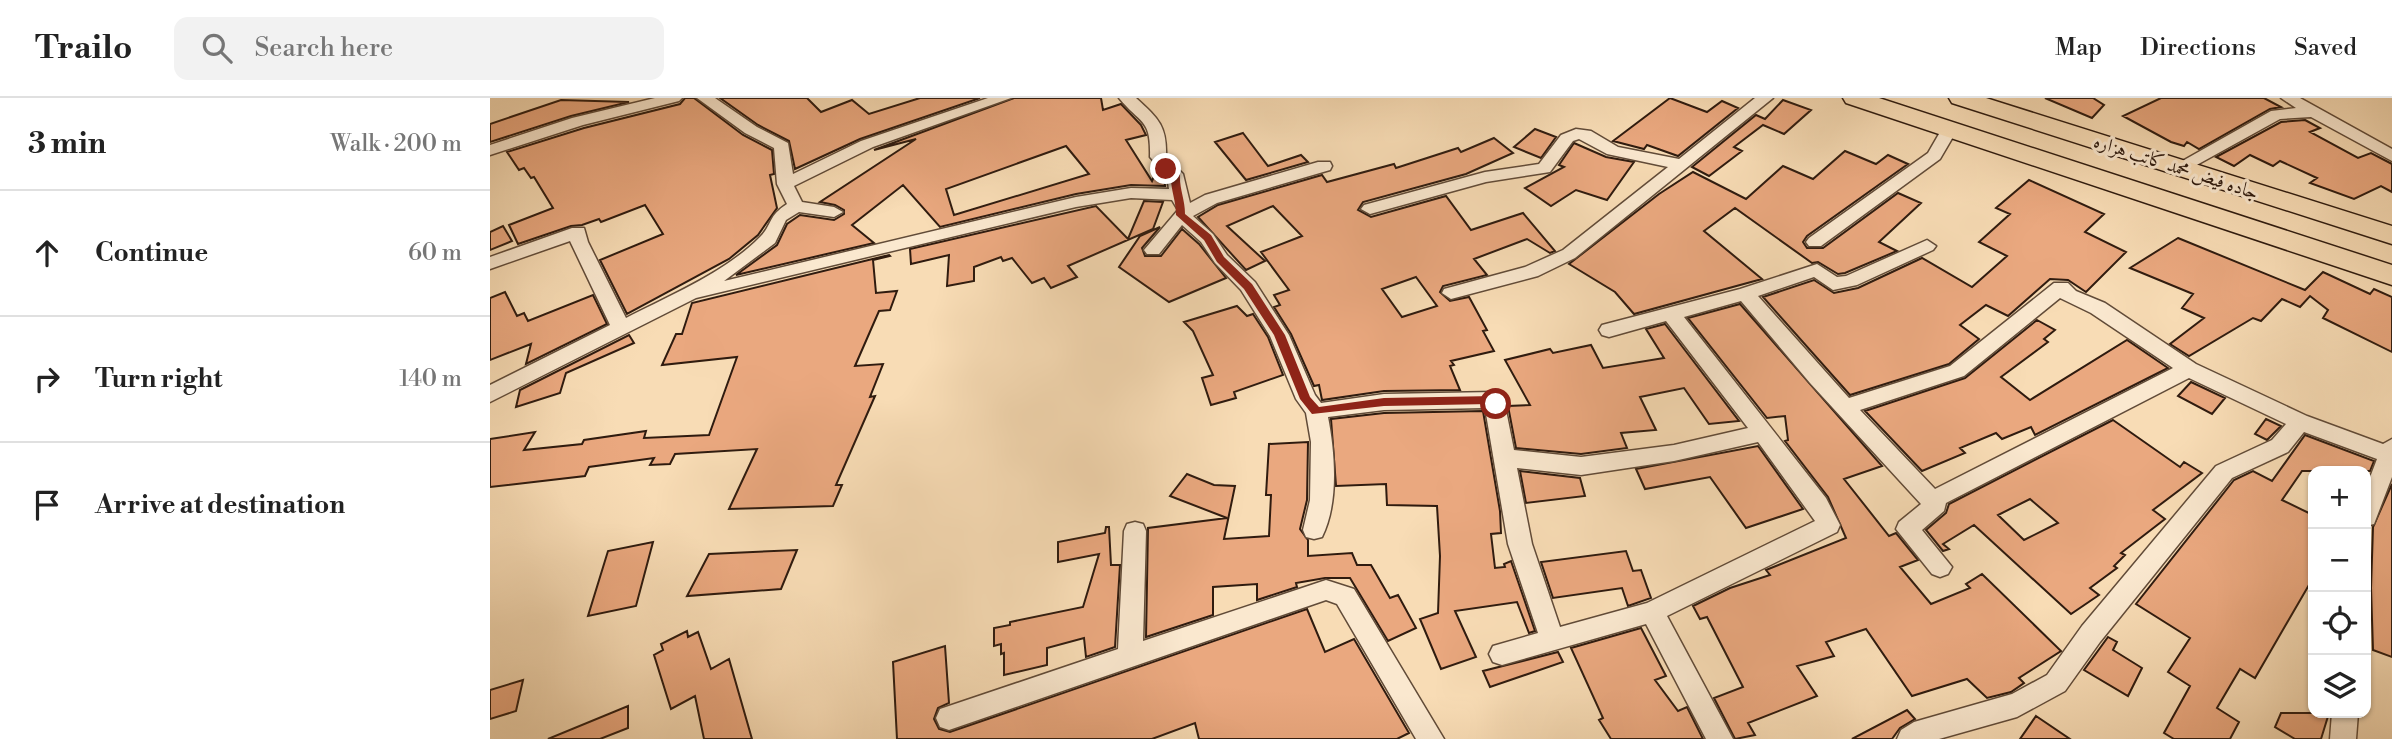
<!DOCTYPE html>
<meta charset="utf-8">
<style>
:root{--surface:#fff;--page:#f2f2f2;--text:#222;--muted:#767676;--line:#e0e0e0}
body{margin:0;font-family:"Libre Bodoni",Amiri,serif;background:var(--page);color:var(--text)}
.controls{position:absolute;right:21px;bottom:21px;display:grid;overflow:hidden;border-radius:14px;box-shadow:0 2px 5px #0004}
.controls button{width:63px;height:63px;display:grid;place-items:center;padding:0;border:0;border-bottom:2px solid var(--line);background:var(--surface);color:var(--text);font:35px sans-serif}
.stop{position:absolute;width:21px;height:21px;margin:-16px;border:5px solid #8f2418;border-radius:50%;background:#fff}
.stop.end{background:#8f2418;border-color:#fff;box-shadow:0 2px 7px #0008}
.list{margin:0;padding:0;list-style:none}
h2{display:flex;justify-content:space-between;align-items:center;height:91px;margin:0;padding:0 28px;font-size:30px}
h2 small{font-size:23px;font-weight:400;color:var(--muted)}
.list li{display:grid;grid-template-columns:46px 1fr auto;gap:21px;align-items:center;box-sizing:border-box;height:126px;padding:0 28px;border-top:2px solid var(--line)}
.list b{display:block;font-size:26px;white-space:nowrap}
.list em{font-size:23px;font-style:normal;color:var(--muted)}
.icon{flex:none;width:38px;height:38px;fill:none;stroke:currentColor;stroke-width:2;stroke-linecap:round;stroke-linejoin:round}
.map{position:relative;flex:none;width:1902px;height:641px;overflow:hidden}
header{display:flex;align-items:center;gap:42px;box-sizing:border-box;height:98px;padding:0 35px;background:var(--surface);border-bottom:2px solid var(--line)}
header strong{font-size:33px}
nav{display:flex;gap:38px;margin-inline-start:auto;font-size:24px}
.search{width:490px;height:63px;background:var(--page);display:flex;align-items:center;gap:18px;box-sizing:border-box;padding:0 24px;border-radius:14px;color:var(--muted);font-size:26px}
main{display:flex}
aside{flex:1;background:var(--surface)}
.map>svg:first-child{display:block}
.building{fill:#eaa87f;stroke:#2f1b0f;stroke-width:2;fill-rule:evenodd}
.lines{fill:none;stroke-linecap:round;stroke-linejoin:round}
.street-casing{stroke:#614b38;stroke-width:3}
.primary-casing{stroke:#2f1b0f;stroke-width:3}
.street{fill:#fae8cf;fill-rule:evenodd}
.primary{fill:#f8dcb5;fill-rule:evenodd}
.route{fill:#8f2418}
.labels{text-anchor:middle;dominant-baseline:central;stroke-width:6;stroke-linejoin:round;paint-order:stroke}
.far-street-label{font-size:19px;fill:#2f1b0f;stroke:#fae8cf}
</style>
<header>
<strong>Trailo</strong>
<div class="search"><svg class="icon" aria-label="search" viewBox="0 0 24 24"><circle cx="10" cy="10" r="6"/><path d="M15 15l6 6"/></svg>Search here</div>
<nav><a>Map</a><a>Directions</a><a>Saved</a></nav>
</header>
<main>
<aside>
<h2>3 min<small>Walk · 200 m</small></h2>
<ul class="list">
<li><svg class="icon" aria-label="ahead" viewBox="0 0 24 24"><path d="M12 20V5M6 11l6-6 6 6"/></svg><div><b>Continue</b></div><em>60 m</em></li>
<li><svg class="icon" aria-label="right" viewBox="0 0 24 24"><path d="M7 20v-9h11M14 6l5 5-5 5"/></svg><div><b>Turn right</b></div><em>140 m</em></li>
<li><svg class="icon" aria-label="arrive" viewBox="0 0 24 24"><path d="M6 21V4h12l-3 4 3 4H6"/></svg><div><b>Arrive at destination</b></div></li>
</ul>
</aside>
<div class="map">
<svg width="1902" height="641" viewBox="0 0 1902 641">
<rect width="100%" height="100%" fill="#f8dcb5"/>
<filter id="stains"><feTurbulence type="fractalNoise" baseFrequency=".00286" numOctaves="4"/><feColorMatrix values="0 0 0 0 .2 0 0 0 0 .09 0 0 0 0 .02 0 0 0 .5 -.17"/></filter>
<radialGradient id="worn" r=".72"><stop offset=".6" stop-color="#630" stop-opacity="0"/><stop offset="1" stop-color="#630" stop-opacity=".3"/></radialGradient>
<path class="building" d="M195,0H204L253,37L282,52L284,76L280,77L287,110L268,137L239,161L137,216L110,162L173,136L155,107L111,124L109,121L92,127L81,128L28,146L19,127L63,110L44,79L41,80L34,70L29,72L17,54L94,30L190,6Z
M230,0H317L331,14L362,2L379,16L430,0H490L370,41L305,71L299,43L268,27Z
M524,0H611L613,12L631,6L651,27L656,37L636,42L662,83L667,71L674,78L675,88L641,87L586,96L450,129L413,87L362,127L384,145L246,177L287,147L297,126L310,117L344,122L354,116V112L345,107L330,104L426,41L384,52ZM576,48L599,76L464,117L456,91Z
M1180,0L1217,14L1232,3L1248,10L1188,58L1157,47L1154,51L1123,43Z
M1555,0H1603L1614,7L1602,20Z
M1671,0H1774L1791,9L1780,11L1709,51L1697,44L1694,48L1681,44L1633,18Z
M71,2L139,4L81,18L0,44V26Z
M1293,2L1321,12L1294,36L1273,27L1244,49L1252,53L1219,78L1202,69L1266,17L1275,21Z
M1815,22L1830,30L1820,34L1868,60L1881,55L1902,66V94L1891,88L1864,101L1820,85L1827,80L1790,63L1783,68L1760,57L1744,68L1726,59L1791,24Z
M1045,31L1066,39L1051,60L1024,49Z
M753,35L778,68L811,57L818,64L756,82L725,44Z
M1004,40L1023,55L976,76L873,104L868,112L881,119L956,98L981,132L1033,115L1065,153L1060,155L1037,141L984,161L997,177L953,188L950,194L960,203L979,199L997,232L993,233L1004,253L961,263L964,267L960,268L970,292L894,293L832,302L829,287L824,288L801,236L784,209L790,207L784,197L799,192L771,154L812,138L783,108L737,128L775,163L756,172L708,119L728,107L832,77L837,84L904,66L906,70L968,50L971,54ZM926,179L947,208L912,219L892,191Z
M1084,45L1116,59L1144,64L1117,102L1086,92L1061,108L1035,90L1074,69L1069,67Z
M1355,53L1386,66L1398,57L1418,66L1317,138L1313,144L1317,150H1333L1408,95L1431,105L1389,144L1407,153L1355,175L1348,176L1328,164L1322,165L1245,110L1214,133L1272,181L1144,216L1125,194L1079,166L1169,96L1203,74L1256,101L1293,68L1323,81Z
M1539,82L1614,116L1595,134L1636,154L1596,194L1578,182L1560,181L1518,218L1496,207L1470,227L1489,241L1459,266L1360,297L1273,199L1324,182L1344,195L1368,190L1432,160L1482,189L1517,158L1489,144L1520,116L1506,110Z
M654,103L673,104L663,131L578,168L587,179L561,190L554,180L542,185L522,160L513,163L511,159L484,169V183L457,188L459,157L421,166L420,151L606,108L638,141Z
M13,128L22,143L0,152V134Z
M670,129L652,150L655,158H671L692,131L709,146L736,180L679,204L629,169L650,138Z
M1688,140L1815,192L1833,174L1880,196L1884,191L1902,199V254L1833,220L1838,212L1820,198L1810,209L1792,201L1771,223L1763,220L1699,258L1680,246L1714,220L1692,210L1703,196L1640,170Z
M399,157L400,158L383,162L386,195L407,193L400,212L389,213L365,268L393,266L380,299L385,298L346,387H352L343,408L239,411L267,351L185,356L180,366L160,367L164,360L99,369L95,378L0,389V341L45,334L34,352L92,346L94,342L156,333L154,340L219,337L247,259L172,267L186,236H192L202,205Z
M15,194L27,218L34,215L38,223L103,197L117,226L36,266L41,246L0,262V200Z
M1250,206L1392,368L1354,381L1399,438L1406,435L1428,462L1410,469L1441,506L1480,490L1476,486L1492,476L1571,553L1529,580L1534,585L1521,594L1497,600L1477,581L1422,598L1376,531L1336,544L1344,558L1307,568L1327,598L1258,625L1265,637L1245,641L1224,600L1253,589L1217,519L1210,521L1203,508L1240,490L1280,477L1276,472L1356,440L1338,399L1295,343L1298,342L1295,318L1277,320L1198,220Z
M747,208L757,218L763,216L778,239L793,277L744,294L746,300L721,307L712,280L723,277L703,233L694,224Z
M1547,222L1565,232L1554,241L1558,244L1511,279L1540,302L1637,242L1678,270L1545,337L1541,329L1512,341L1506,335L1470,350L1475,355L1432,373L1375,313L1475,280Z
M1175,226L1249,323L1219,326L1194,290L1150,299L1166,332L1131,335L1137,350L1091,356L1026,350L1018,308L1040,307L1015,262L1060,251L1063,255L1101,247L1113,270L1174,260L1156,231Z
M139,237L144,245L76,275L70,295L26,309L30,292Z
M1701,284L1735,300L1722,316L1688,298Z
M993,313L1010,413L1011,435L1001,436L1005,470L1015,469L1014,466L1021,463L1045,533L1039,535L1027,504L965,513L986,559L951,571L930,521L948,515L950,458L947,408L897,407L896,386L846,388L841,321L894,315Z
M1776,321L1791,328L1777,342L1765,336Z
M1623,322L1690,369L1694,364L1712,375L1663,412L1675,421L1631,455L1635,457L1624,468L1627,470L1600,490L1609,497L1581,516L1484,427L1453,446L1459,451L1453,453L1436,432L1456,415L1459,406ZM1540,401L1568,425L1534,442L1508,417Z
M1815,337L1884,363L1880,373H1812L1792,402L1823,417V480L1765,580L1750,571L1727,610L1749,624L1740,641H1684L1674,635L1700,588L1678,574L1700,540L1646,506L1744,382L1763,373L1782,383Z
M818,344L817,402L810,431L818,442V458L862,455L867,467H881L900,500L908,497L926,530L898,543L860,480H835L806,485L807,489L767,502V486L723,489V517L656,539L658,430L737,420L680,398L697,376L724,387L745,388L734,441L779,438L781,397H776L779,346Z
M1268,348L1313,411L1256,430L1220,379L1155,391L1146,371Z
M1030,373L1090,380L1095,398L1036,405Z
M1902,386V559L1883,552L1881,490L1883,429Z
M616,429H619L621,467H630L625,549L596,559L594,540L557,550V567L514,577V555L511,556V546L504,548V530L520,527V524L593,509L609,456L568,464V444L615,435Z
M163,444L146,508L98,518L118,453Z
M307,452L291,491L197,498L219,456Z
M1136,453L1143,473L1151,472L1161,500L1138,508L1132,490L1063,500L1051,464Z
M817,511L835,554L864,541L919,635L907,641H709L705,625L662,641H407L403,564L455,548L459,605L448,610L444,621L449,631L460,634Z
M1151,530L1176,578L1165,582L1188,613L1197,609L1213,641H1121L1109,622L1113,620L1081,550Z
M197,533L198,539L208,534L221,571L239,561L262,641H214L205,598L181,611L164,557L173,552L171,546Z
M1618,539L1627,544L1623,552L1652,570L1638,598L1594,572Z
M1068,554L1073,564L1000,589L993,573Z
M33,582L26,613L0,621V592Z
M138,608V630L110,641H58Z
M1417,612L1425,621L1410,630L1402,641H1362Z
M1791,615H1839L1831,641H1805L1785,629Z
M1546,618L1580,641H1530Z"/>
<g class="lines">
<defs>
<path id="street" d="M165,0H192L189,3L93,27L0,57V47L82,20Z
M207,0H225L267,29L298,45L303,76L371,43L498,0H521L383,49L304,88L312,104L344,109L353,114L344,119L309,114L296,122L285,145L234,183L586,99L641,90L679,91L677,78L660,59C661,20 651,27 629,0H646C669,21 677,28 676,59L693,76L700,105L715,97L828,64H840L842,68L840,72L727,105L703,118L723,136L737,157L765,184L799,237L825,297L831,305L894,296L1004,294L1011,297L1014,302L1024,352L1091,359L1184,347L1258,330L1176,223L1119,239L1112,237L1109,232L1112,227L1250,191L1327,166L1347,179L1356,178L1437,142L1446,148L1443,152L1367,187L1343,192L1324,179L1268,198L1359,300L1460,268L1564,185H1578L1586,193L1615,205L1706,266L1817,318L1893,346L1902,341V379L1884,426L1876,428V390L1887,361L1814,334L1798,354L1742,380L1610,544L1575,593L1527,619L1449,641H1407L1411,632L1424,624L1522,596L1557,577L1592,528L1726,368L1782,342L1796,326L1699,280L1456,405L1454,413L1432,432L1462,469L1458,476L1450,479L1442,476L1406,431L1409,424L1431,406L1320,285L1251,203L1194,219L1336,400L1350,427L1347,434L1177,518L1243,641H1216L1156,526L1012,567L1003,564L999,556L1003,548L1048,535L1018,446L995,310L894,312L838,319C845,355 849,405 832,439L824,441L816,439L813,432L820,402L821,344L816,315L806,301L780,238L751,192L725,165L711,144L692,127L669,156H657L654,152L688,112L682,102L641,100L586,109L206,200L0,304V287L120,227L80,143L0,171V159L82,130H94L98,144L136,220C179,198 236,174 270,139C283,126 277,119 297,106L287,86L284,50L255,35ZM1570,200L1601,215L1683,270L1445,391L1370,312L1474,278ZM1268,344L1325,423L1157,505L1070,529L1042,446L1027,370L1091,377L1184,363Z
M1265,0H1283L1085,160L1048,178L961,201L952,195L954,191L1035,169L1073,152L1178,69L1117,56L1089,41L1083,43L1060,74L996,84L880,116L871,111L874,107L995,74L1049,66L1071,37L1086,31L1101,33L1128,49L1189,61Z
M1791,0H1810L1902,51V63L1821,19L1790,21L1694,74H1682L1680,70L1781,13L1806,10Z
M1459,27L1467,32L1450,61L1331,148H1319L1316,144L1319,140L1438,55L1453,29Z
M645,424L653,426L656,433L653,543L836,482L864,491L954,641H926L847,506L836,502L459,632L450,629L446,620L450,611L628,551L634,433L637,426Z
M1842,615H1868L1866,641H1840Z"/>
<path id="primary" d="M1353,0H1389L1902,167V187L1356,5Z
M1459,0H1496L1902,128V146L1462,5Z"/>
</defs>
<use href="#street" class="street-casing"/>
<use href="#primary" class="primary-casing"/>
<use href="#street" class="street"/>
<use href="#primary" class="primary"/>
</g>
<path class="route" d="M676,68L690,76C689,90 695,101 695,116L721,137L734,159L762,186L795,237L820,299L829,309L894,300L1004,298L1009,302L1010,309L1000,306L894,308L822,316L810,301L784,237L754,191L727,164L714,142L686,117C686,102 680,90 681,77L671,71Z"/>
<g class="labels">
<g class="far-street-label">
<text transform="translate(1686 69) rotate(18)">جاده فیض محمد کاتب هزاره</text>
</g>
</g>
<rect width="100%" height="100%" filter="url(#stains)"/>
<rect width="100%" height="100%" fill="url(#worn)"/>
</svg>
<div class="controls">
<button>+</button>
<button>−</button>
<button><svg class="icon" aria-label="locate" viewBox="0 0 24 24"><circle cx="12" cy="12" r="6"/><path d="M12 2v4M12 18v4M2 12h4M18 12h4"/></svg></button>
<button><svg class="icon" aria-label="layers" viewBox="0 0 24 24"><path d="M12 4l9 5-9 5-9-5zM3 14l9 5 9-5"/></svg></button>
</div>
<div class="stop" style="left:1006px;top:306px"></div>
<div class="stop end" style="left:676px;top:71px"></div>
</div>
</main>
